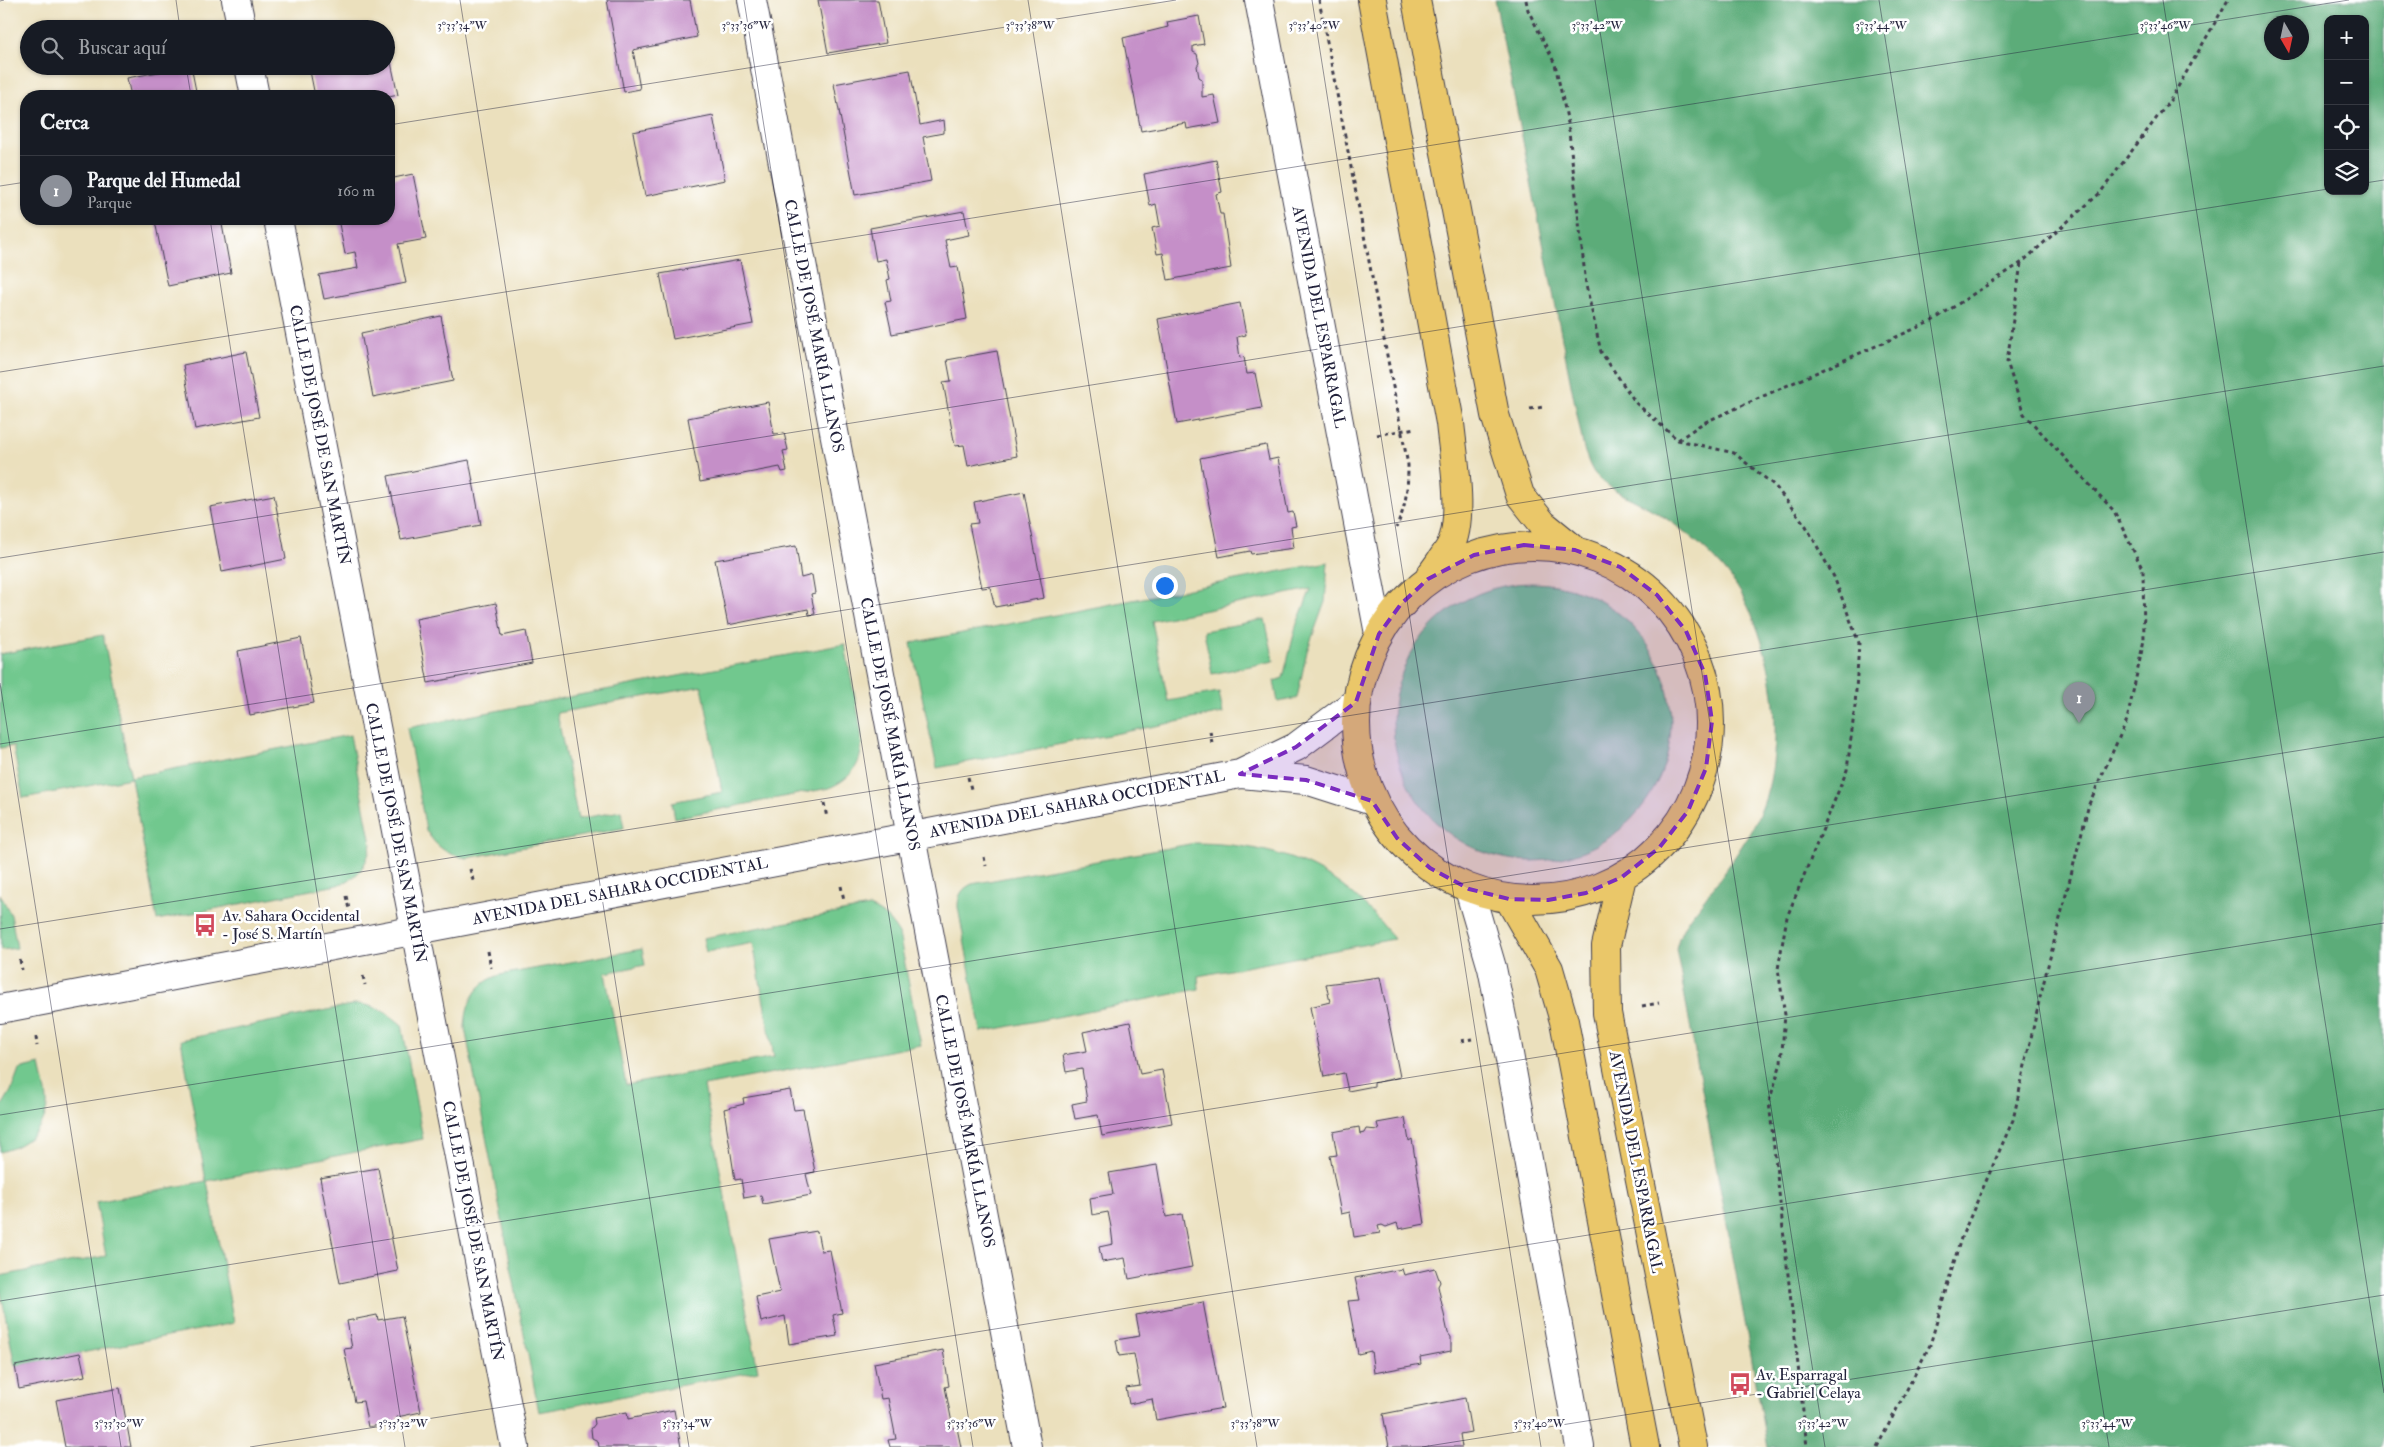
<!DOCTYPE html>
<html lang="es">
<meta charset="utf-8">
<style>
:root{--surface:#171b24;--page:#20242c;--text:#f1f3f6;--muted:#9ea1a6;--line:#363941;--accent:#8c9099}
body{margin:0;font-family:"IM FELL Double Pica",serif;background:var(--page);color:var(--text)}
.controls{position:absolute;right:15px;top:15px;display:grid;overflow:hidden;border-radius:10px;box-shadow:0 1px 4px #0004}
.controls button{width:45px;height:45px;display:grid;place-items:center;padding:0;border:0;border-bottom:1px solid var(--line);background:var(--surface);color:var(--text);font:25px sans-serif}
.compass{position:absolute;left:2264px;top:15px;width:45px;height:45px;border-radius:50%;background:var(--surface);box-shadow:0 1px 4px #0004;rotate:171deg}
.you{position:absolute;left:1164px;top:585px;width:18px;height:18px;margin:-12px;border:4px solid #fff;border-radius:50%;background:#1a73e8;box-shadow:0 0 0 8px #1a73e833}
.badge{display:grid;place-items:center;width:32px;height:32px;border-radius:50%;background:var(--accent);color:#fff;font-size:16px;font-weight:700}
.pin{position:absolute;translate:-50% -41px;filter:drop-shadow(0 1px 2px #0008)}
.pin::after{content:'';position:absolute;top:26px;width:18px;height:15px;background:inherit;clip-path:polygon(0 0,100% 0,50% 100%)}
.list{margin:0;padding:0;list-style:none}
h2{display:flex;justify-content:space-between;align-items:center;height:65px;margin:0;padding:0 20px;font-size:21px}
h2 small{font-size:16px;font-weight:400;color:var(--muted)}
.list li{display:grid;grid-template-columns:32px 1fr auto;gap:15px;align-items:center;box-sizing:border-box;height:70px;padding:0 20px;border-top:1px solid var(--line)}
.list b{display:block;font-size:19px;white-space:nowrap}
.list p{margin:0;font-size:16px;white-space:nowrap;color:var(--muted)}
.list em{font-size:16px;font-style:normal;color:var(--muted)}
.icon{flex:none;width:28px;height:28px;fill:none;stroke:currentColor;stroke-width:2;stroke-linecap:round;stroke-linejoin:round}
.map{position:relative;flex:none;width:2384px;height:1447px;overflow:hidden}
.search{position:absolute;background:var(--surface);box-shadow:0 1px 4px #0004;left:20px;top:20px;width:375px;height:55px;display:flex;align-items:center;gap:12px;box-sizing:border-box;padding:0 18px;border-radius:28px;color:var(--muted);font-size:19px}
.panel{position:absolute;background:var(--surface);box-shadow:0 1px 4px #0004;left:20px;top:90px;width:375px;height:135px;border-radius:20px}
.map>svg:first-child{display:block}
.green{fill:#71c88e;stroke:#4a7564}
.forest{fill:#5cac79;stroke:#3f675a;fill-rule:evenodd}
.building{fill:#c58fc8}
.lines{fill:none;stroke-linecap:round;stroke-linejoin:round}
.minor-casing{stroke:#403e4e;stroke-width:30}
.major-casing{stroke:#403e4e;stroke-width:30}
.path{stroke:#403e4e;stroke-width:3;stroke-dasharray:4 4;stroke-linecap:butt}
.minor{stroke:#fff;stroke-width:28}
.major{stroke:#eac769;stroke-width:28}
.marked{fill:#7b2cbf;fill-opacity:0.2;stroke:#7b2cbf;stroke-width:4;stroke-dasharray:10 6;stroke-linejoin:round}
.ticks{fill:none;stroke:#22223b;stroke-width:1;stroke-opacity:0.45}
.labels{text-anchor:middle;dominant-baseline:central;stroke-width:5;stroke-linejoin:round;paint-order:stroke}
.street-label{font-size:16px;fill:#22223b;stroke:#fff}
.poi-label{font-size:16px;fill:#22223b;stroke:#fff;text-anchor:start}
.ticks-label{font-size:12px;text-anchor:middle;fill:#22223b;stroke:#fff;stroke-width:5;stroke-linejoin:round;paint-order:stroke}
</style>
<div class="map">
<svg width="2384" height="1447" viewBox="0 0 2384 1447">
<rect width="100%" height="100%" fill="#fff"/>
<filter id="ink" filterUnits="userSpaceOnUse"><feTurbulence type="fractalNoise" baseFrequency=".02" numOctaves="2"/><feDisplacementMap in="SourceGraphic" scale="10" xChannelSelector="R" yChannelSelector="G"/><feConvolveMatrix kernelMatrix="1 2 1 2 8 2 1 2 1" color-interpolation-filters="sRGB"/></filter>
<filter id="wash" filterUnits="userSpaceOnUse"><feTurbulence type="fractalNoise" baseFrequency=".0096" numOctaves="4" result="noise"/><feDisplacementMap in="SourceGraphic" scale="20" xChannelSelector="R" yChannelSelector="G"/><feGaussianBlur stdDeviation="1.12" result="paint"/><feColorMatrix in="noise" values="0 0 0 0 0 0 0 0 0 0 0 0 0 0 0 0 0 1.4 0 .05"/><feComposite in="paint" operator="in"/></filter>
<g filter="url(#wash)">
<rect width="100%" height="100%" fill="#ebe0bd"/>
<path class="green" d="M1328,562L1325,602L1307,651L1297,698L1278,702L1274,681L1283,678L1296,626L1311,589L1152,621L1168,701L1219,692L1223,713L937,768L911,643Z
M1393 722a139 139 0 1 1 278 0a139 139 0 1 1-278 0Z
M1265,619L1274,661L1212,674L1204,631Z
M103,635L131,777L350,735L371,844C367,865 358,879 337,885L157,920L131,778L23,798L13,746L0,748V654Z
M845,644C848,663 852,683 856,702C863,739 871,770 829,788L675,818L672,802L722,792L702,686L557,713L578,819L621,811L624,828L467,858C447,855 436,847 426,830L407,728Z
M1195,843C1281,844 1342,869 1394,939L1198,976L1199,989L981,1032L958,907C958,896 961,889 972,884Z
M0,894L11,915L17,948L1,950Z
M869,907C884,913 891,921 899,934L921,1045L704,1086L758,1371L539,1412L465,1028C466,1003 475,983 500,975L642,949L645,965L605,973L626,1085L774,1057L753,943L706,952L703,938Z
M356,1004C376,1005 387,1012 402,1025L423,1139L207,1181L234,1323L15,1366L0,1288V1276L106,1256L96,1202L206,1181L181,1040Z
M40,1064C42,1077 48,1094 47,1106C44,1132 22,1147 0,1152V1109L11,1091L19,1069Z"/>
<path class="forest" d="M1495,0H2384V1445L2382,1447H1768L1676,949C1682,922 1693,915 1708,894C1725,872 1741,849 1754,825C1793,755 1775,627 1723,568C1704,546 1680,527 1656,512C1638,501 1608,490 1595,474C1590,468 1587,457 1584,450ZM2328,19H2365V191H2328ZM2272,22H2302V52H2272Z"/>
<g id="blocks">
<path class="building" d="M607,0H690L697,37L633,50L640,89L624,92Z
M818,0H878L886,43L828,53Z
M1199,16L1204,44L1193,46V52L1197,54L1199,63L1197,66L1199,77L1202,79V97L1214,95L1220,123L1187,129L1186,123L1141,131L1123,38L1168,27L1167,22Z
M386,39L398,95L389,97L315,96L309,66H386Z
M191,66L197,96H131L127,78Z
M910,70L920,125L944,120L945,130H943V133L923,137L931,181L855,195L834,84Z
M713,116L725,180L645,196L633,132Z
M1216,160L1222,192L1216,194L1220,214H1223L1231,268L1168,280L1163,253L1157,254L1152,228L1160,226L1156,204L1150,206L1144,174Z
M413,174L426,239L398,244L406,283L324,299L319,275L358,268L355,252L345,254L338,219H389V179Z
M964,211L969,235L945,240L951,268L958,267L967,319L892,334L885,302L891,301L887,280L890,279L886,259L876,261L870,228Z
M168,219H221L231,273L168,286L155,221Z
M740,260L753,324L673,339L660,274Z
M1240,303L1246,335L1237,337L1240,358L1244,357L1247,374L1255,373L1262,408L1177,424L1158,319Z
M441,316L453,381L373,397L361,333Z
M997,351L1017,456L968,466L964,445L955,446L943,382L951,381L947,360Z
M246,352L259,417L195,429L183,365Z
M768,402L774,434L784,433L788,450L783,451L787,471L782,472L780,467L700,482L688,418Z
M1266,445L1269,460L1278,458L1288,513L1293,512L1296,526L1291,527L1294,548L1251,554L1250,551L1219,557L1200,458Z
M469,460L481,525L401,540L388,476Z
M1024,492L1044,598L995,607L990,587L982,588L969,524L978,523L974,502Z
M274,495L286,559L222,572L210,507Z
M796,546L801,578L812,575L815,593L811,594L815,614L809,615L808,609L728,625L715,560Z
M496,603L502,636L526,631L532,663L428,683L416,619Z
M301,638L314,703L250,715L238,651Z
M1380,977L1400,1077L1374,1083V1086L1348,1091L1344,1073L1324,1077L1310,1007L1330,1002L1326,984Z
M1130,1022L1140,1074L1162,1070L1172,1123L1102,1136L1098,1115L1075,1119L1072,1104L1087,1101L1082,1069L1066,1072L1063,1055L1087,1051L1083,1032Z
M790,1090L794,1110L803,1109L815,1172L806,1174L811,1195L763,1204L761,1195L744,1198L741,1179L735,1180L724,1109L744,1104L743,1098Z
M1405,1118L1409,1141L1412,1139L1425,1224L1399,1229L1397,1223L1386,1227L1382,1225L1378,1226L1380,1233L1354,1237L1350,1212L1341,1214L1330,1156L1337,1155L1333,1132L1359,1127L1360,1134L1364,1133L1366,1129L1379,1130L1377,1123Z
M1157,1165L1166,1217L1182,1214L1192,1267L1129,1279L1125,1258L1102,1262L1099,1247L1113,1244L1111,1227L1108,1212L1092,1215L1090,1198L1113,1194L1109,1173Z
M378,1168L398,1271L340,1283L320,1178Z
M817,1231L821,1251L830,1250L842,1313L833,1315L837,1336L789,1344L785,1316L761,1322L756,1297L780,1292L769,1239Z
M1435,1268L1440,1282L1438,1286L1448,1333L1451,1337V1351L1420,1357L1421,1364L1374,1373L1371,1351L1358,1354L1348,1301L1360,1300L1355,1278L1402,1269L1404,1275Z
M1203,1302L1223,1408L1156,1420L1152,1399L1129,1404L1126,1388L1140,1386L1134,1354L1119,1356L1116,1340L1140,1336L1136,1315Z
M377,1315L378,1320L402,1316L421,1412L397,1417L398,1422L368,1427L363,1401L355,1402L344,1349L352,1348L347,1321Z
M943,1350L949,1386L945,1387L953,1428H957L961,1447H890L888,1440L896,1439L888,1398L881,1399L874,1363Z
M80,1353L85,1376L19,1389L15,1366Z
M120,1388L131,1447H65L56,1400Z
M1465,1398L1471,1432L1460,1434L1462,1447H1389L1383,1414Z
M674,1410L681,1447H599L598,1441L592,1438L591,1429L595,1424L594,1418L627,1412L628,1419Z"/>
</g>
</g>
<g filter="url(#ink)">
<use href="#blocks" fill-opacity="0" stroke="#403e4e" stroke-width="1"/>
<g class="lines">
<defs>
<path id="minor" d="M236,0L242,29
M752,0L1027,1447
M1259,0L1379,634
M249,66L255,96
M278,219L515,1447
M1241,774L1306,780L1372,801
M1469,889L1492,968L1505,1032L1580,1447
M0,1009L1240,774L1296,747L1356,702"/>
<path id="major" d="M1372,0L1450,423C1453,455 1465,518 1450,547C1444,557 1436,567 1430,576
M1416,0L1495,415L1520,495L1543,524L1575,550
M1356 723a177 177 0 1 1 354 0a177 177 0 1 1-354 0Z
M1622,877L1606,946L1607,1013L1693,1447
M1509,899L1549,969L1564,1021L1645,1447"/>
</defs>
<use href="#minor" class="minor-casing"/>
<use href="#major" class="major-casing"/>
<path class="path" d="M1319,0L1408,465C1408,488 1406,507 1396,528
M1526,0L1528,10L1555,64L1568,123L1586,285L1601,352L1636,403L1678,440L1734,453L1775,486L1806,526L1834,577L1859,643L1855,706L1847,770L1787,917L1778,969L1785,1015L1781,1063L1769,1102L1807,1447
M1530,409L1544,407
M1377,435L1415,428
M1678,440L1703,423L1932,321L2021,263L2100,193L2171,99L2228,0
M1210,731L1212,743
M968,777L971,789
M824,803L827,818
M984,857L986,866
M470,869L474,884
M841,886L844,900
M346,896L349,909
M488,951L491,968
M20,960L22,970
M363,976L365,985
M1642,1006L1659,1003
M36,1037L37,1046
M1461,1041L1472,1039
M1877,1447L1930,1345L1961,1238L2013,1120L2040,997L2089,804L2127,720L2144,640L2143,570L2114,511L2024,414L2007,362L2021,263"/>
<use href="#minor" class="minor"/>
<use href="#major" class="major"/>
</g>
</g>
<path class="marked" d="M1524,545L1575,550L1620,567L1657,595L1686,631L1705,674L1712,721L1706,768L1688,811L1659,848L1622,877L1586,893L1548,900L1509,899L1469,889L1430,868L1397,838L1372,801L1306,780L1240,774L1296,747L1356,702L1379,634L1401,604L1428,579L1474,555Z"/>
<path class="ticks" d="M176,0L180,29M460,0L689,1447M744,0L973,1447M1028,0L1257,1447M1312,0L1541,1447M1595,0L1825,1447M1879,0L2109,1447M2163,0L2384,1393M0,1L4,0M186,66L191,96M389,125L1176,0M2365,183L2384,180M0,186L26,182M210,219L405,1447M0,372L2349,0M0,558L2328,189M0,683L121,1447M0,744L2384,366M0,929L2384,552M0,1115L2384,737M0,1301L2384,923M250,1447L2384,1109M1422,1447L2384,1295"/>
<defs>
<symbol id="bus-bare" viewBox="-9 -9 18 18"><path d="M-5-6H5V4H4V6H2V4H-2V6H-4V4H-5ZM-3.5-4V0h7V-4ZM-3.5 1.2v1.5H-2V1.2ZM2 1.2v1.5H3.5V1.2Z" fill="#d1495b" stroke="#fff" stroke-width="2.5" paint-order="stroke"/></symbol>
</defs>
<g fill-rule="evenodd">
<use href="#bus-bare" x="189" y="909" width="32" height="32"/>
<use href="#bus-bare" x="1724" y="1368" width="32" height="32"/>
</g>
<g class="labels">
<g class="street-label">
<text transform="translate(1319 317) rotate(79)">AVENIDA DEL ESPARRAGAL</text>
<text transform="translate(814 326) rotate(79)">CALLE DE JOSÉ MARÍA LLANOS</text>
<text transform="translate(320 435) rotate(79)">CALLE DE JOSÉ DE SAN MARTÍN</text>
<text transform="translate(890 724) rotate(79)">CALLE DE JOSÉ MARÍA LLANOS</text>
<text transform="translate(1077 804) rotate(-11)">AVENIDA DEL SAHARA OCCIDENTAL</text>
<text transform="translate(396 833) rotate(79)">CALLE DE JOSÉ DE SAN MARTÍN</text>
<text transform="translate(620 891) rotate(-11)">AVENIDA DEL SAHARA OCCIDENTAL</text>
<text transform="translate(965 1121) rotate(79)">CALLE DE JOSÉ MARÍA LLANOS</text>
<text transform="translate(1636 1162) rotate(79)">AVENIDA DEL ESPARRAGAL</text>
<text transform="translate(473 1231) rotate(79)">CALLE DE JOSÉ DE SAN MARTÍN</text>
</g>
<g class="poi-label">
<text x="222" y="916">Av. Sahara Occidental<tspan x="222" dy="18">- José S. Martín</tspan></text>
<text x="1756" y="1375">Av. Esparragal<tspan x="1756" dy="18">- Gabriel Celaya</tspan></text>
</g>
</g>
<g class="ticks-label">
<text x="462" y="29">3°33'34"W</text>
<text x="746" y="29">3°33'36"W</text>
<text x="1030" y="29">3°33'38"W</text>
<text x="1314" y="29">3°33'40"W</text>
<text x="1597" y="29">3°33'42"W</text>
<text x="1881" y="29">3°33'44"W</text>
<text x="2165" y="29">3°33'46"W</text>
<text x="119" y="1427">3°33'30"W</text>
<text x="403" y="1427">3°33'32"W</text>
<text x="687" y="1427">3°33'34"W</text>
<text x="971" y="1427">3°33'36"W</text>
<text x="1255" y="1427">3°33'38"W</text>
<text x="1539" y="1427">3°33'40"W</text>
<text x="1823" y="1427">3°33'42"W</text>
<text x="2107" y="1427">3°33'44"W</text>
</g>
</svg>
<div class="controls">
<button>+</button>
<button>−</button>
<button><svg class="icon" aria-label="locate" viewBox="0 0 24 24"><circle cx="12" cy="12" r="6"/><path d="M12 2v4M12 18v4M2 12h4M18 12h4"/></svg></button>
<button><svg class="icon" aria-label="layers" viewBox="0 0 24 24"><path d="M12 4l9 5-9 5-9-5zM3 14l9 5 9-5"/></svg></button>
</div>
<svg class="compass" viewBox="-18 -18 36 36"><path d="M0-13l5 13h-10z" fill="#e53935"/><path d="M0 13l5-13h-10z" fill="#9ea1a6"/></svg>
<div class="you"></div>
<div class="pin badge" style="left:2079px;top:723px">1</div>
<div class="search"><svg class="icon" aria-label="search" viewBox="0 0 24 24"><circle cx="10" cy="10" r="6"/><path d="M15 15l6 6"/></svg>Buscar aquí</div>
<section class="panel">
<h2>Cerca<small></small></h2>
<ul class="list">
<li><span class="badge">1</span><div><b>Parque del Humedal</b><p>Parque</p></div><em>160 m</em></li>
</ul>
</section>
</div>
